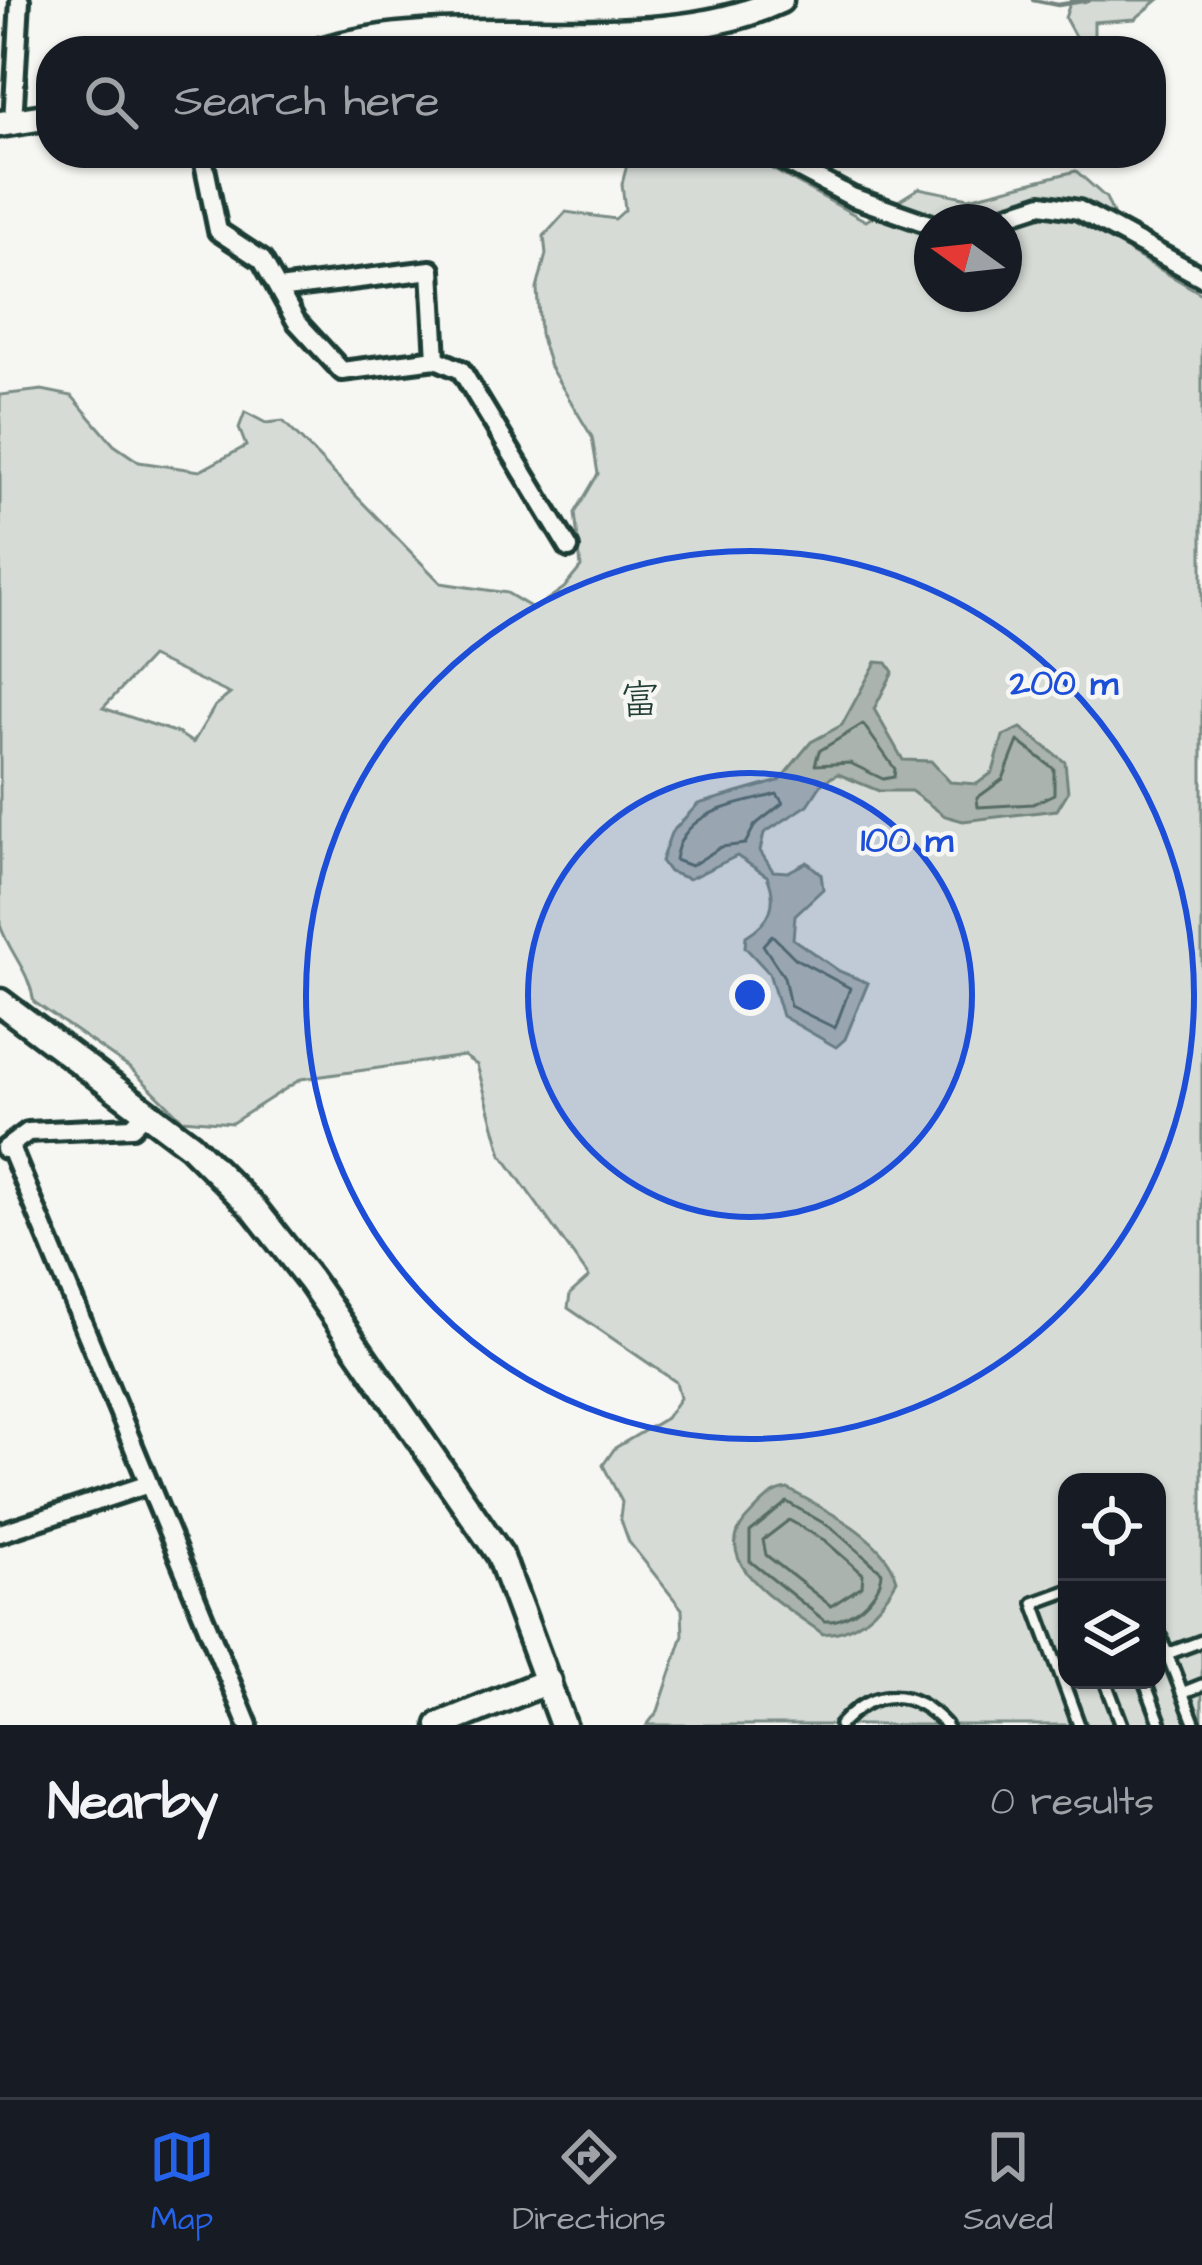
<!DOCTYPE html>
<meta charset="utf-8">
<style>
:root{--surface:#171b24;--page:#242831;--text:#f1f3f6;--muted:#9ea1a6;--line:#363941;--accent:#2563eb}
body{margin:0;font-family:"Architects Daughter","Klee One",sans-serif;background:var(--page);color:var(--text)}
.controls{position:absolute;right:36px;bottom:36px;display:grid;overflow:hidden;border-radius:24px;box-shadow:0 3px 9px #0004}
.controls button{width:108px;height:108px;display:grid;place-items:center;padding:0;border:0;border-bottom:3px solid var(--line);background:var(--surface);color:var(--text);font:60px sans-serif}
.compass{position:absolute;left:914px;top:204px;width:108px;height:108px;border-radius:50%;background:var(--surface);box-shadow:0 3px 9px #0004;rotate:285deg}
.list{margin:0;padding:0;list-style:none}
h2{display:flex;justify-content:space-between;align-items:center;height:156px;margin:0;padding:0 48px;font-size:51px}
h2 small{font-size:39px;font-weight:400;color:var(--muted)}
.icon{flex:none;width:66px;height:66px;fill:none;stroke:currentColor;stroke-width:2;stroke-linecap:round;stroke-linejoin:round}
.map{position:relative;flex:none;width:1202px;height:1725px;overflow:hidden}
.search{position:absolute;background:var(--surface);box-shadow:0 3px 9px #0004;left:36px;right:36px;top:36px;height:132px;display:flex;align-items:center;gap:30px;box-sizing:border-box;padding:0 42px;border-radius:48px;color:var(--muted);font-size:45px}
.sheet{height:372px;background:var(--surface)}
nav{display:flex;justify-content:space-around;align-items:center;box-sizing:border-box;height:168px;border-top:3px solid var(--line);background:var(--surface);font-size:33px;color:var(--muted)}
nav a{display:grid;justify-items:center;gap:6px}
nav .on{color:var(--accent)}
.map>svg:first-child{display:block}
.green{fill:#d6dbd6;stroke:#7a8c85;stroke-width:3;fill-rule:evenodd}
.water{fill:#aab3ae;stroke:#72847d;stroke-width:3}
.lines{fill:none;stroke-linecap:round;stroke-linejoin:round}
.shore{stroke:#576c65;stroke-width:3}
.stream{stroke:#72847d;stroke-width:4.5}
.lane-casing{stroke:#1f3d34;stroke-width:18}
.street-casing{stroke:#1f3d34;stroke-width:26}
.secondary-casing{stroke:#1f3d34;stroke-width:33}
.lane{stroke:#f6f6f2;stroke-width:9}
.street{stroke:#f6f6f2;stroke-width:16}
.secondary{stroke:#f6f6f2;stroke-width:24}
.ring{fill:none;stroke:#1d4ed8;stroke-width:6}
.labels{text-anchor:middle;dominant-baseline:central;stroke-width:9;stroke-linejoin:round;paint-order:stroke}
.quarter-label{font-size:42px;fill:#1f3d34;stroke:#f6f6f2}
.centre{fill:#1d4ed8;stroke:#f6f6f2;stroke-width:6}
.ring-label{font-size:36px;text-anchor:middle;font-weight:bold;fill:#1d4ed8;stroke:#f6f6f2;stroke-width:9;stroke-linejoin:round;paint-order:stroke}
</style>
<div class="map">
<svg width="1202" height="1725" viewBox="0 0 1202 1725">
<rect width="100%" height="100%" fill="#f6f6f2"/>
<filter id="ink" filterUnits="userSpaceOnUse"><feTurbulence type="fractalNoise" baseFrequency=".00833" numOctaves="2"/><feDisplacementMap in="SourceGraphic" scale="24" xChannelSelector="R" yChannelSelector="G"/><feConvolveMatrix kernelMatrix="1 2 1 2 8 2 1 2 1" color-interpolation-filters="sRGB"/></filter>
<g filter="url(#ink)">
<path class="green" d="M1071,0H1158L1135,19L1094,22V35L1104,51H1083L1065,18Z
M630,153H743L866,221L919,188L969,198L1076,171L1106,198L1130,252L1202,294V1725H647L658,1711L683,1635L682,1609L629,1542L620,1517L622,1502L603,1465L615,1448L666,1418L680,1398L676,1382L568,1308L570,1294L589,1277L502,1155L477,1065L464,1056L301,1079L232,1123L182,1119L131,1069L34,1002C29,970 10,954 0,925V395L42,390L72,396L114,445L139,462L200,471L246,446L239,428L245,412L266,423L283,421L441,583L507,593L534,609L564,588L581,567L575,513L598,474L592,437L550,367L540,334L537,289L546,254L544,236L566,212L615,219L625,210L622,184ZM932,222H1004V294H932ZM151,657L230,694L215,706L193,743L178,733L103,708ZM1067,1482H1157V1680H1067Z"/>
<path class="water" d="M876,662L887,663L893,672L874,709L903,760L931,761L950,782L977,784L993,772L1003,736L1021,728L1065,762L1068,792L1057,810L963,821L945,816L911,791H879L838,774L823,782L808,805L764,833L760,851L773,871L788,872L807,862L821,874L823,889L795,915L793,939L839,971L868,983L845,1039L836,1047L782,1016L769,973L745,947L746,936C770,922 779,904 767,876L737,856L689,879L669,872L661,861L671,833L698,804L779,781L811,742L842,725Z
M788,1489C824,1509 886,1538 897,1580C881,1609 857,1633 823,1634C789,1608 701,1562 750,1515C762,1503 771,1491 788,1489Z"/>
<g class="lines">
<path class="shore" d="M863,724L895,769L894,777L883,779L850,763L815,765L819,751Z
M1018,741L1054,769V794L1033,804L978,807L977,798L1003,779Z
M777,794L783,803L755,825L745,844L721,847L691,866L675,860C682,809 736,806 777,794Z
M772,935L796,959L850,988L835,1028L790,1006L784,977L763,945Z
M787,1502L832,1528L882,1572C881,1596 849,1623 825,1621L750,1561V1532Z
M789,1520L824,1540L863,1574L862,1586L831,1606L766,1555L763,1540Z"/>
<path class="stream" d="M1033,0L1058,5L1089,0"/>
<defs>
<path id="lane" d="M1067,1591L1034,1603L1079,1725
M1157,1628L1195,1725
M1167,1654L1202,1641
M1105,1680L1122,1725
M1144,1680L1161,1725
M1182,1693L1202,1685
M840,1725C875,1686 912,1688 946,1725"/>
<path id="street" d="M643,28L652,51
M13,122L20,0
M202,153L218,231L262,260L296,321L342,371L436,359L431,270L278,289
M769,153L852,197L932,225
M986,222L1042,204L1079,210L1202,277
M436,359L461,370L569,548
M5,1149L28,1132L132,1127L147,1112
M11,1149L248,1725
M0,1533L149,1484"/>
<path id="secondary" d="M321,51C467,7 649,62 780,0
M0,124L51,116
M0,1002L190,1145L255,1210L310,1280L500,1555L563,1725
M440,1725L548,1681"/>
</defs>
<use href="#lane" class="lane-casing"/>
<use href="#street" class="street-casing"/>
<use href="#secondary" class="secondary-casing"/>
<use href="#lane" class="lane"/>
<use href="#street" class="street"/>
<use href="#secondary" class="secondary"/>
</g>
</g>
<circle cx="750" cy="995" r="222" fill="#1d4ed8" fill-opacity=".12"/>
<g class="ring">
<circle cx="750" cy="995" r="222"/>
<circle cx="750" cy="995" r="444"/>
</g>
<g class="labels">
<g class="quarter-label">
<text x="640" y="702">富</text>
</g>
</g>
<circle cx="750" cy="995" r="18" class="centre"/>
<g class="ring-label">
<text x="1064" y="694">200 m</text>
<text x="907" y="851">100 m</text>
</g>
</svg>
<div class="controls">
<button><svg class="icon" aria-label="locate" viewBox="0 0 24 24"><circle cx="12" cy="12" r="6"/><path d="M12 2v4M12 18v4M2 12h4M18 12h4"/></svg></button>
<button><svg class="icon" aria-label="layers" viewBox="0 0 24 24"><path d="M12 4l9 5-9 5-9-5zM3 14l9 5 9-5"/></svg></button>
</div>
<svg class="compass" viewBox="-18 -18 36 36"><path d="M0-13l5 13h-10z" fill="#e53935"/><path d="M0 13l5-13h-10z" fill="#9ea1a6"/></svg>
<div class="search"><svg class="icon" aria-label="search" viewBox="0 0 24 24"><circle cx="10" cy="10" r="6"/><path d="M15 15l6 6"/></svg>Search here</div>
</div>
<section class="sheet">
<h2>Nearby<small>0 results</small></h2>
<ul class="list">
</ul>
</section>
<nav>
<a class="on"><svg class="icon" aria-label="map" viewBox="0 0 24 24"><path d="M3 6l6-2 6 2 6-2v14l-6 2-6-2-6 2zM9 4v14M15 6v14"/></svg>Map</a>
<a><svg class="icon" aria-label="directions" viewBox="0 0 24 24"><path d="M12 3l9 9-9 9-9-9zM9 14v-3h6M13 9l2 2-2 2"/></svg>Directions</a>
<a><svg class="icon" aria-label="saved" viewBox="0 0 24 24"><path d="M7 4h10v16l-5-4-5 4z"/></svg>Saved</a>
</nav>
